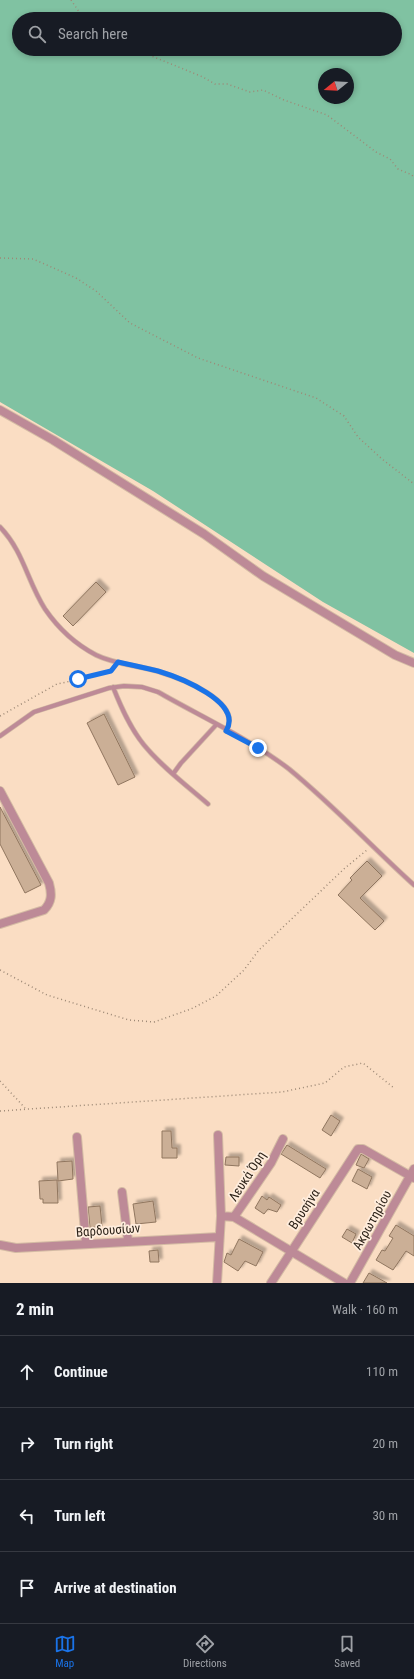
<!DOCTYPE html>
<meta charset="utf-8">
<style>
:root{--surface:#171b24;--page:#242831;--text:#f1f3f6;--muted:#9ea1a6;--line:#363941;--accent:#1a73e8}
body{margin:0;font-family:"Roboto Condensed",sans-serif;background:var(--page);color:var(--text)}
.compass{position:absolute;left:318px;top:68px;width:36px;height:36px;border-radius:50%;background:var(--surface);box-shadow:0 2px 6px #0003;rotate:252deg}
.stop{position:absolute;width:12px;height:12px;margin:-9px;border:3px solid #1a73e8;border-radius:50%;background:#fff}
.stop.end{background:#1a73e8;border-color:#fff;box-shadow:0 1px 4px #0008}
.list{margin:0;padding:0;list-style:none}
h2{display:flex;justify-content:space-between;align-items:center;height:52px;margin:0;padding:0 16px;font-size:17px}
h2 small{font-size:13px;font-weight:400;color:var(--muted)}
.list li{display:grid;grid-template-columns:26px 1fr auto;gap:12px;align-items:center;box-sizing:border-box;height:72px;padding:0 16px;border-top:1px solid var(--line)}
.list b{display:block;font-size:15px;white-space:nowrap}
.list em{font-size:13px;font-style:normal;color:var(--muted)}
.icon{flex:none;width:22px;height:22px;fill:none;stroke:currentColor;stroke-width:2;stroke-linecap:round;stroke-linejoin:round}
.map{position:relative;flex:none;width:414px;height:1283px;overflow:hidden}
.search{position:absolute;background:var(--surface);box-shadow:0 2px 6px #0003;left:12px;right:12px;top:12px;height:44px;display:flex;align-items:center;gap:10px;box-sizing:border-box;padding:0 14px;border-radius:22px;color:var(--muted);font-size:15px}
.sheet{height:340px;background:var(--surface)}
nav{display:flex;justify-content:space-around;align-items:center;box-sizing:border-box;height:56px;border-top:1px solid var(--line);background:var(--surface);font-size:11px;color:var(--muted)}
nav a{display:grid;justify-items:center;gap:2px}
nav .on{color:var(--accent)}
.map>svg:first-child{display:block}
.green{fill:#80c2a2;fill-rule:evenodd}
.building{fill:#cbaf96;stroke:#90765f;filter:url(#shadow)}
.lines{fill:none;stroke-linecap:round;stroke-linejoin:round}
.lane-casing{stroke:#d4bba4;stroke-width:5.5}
.street-casing{stroke:#d4bba4;stroke-width:10}
.path{stroke:#9d8976;stroke-width:1.5;stroke-dasharray:1 3;stroke-linecap:butt}
.lane{stroke:#bd8a97;stroke-width:4}
.street{stroke:#bd8a97;stroke-width:8}
.route{stroke:#1a73e8;stroke-width:5}
.labels{text-anchor:middle;dominant-baseline:central;stroke-width:3.5;stroke-linejoin:round;paint-order:stroke}
.street-label{font-size:13px;fill:#291f15;stroke:#ffeddd}
</style>
<div class="map">
<svg width="414" height="1283" viewBox="0 0 414 1283">
<defs>
<filter id="shadow"><feDropShadow dx="3.5" dy="-3.5" stdDeviation="1" flood-color="#0004"/></filter>
</defs>
<rect width="100%" height="100%" fill="#faddc3"/>
<path class="green" d="M0,0H414V653L323,602L153,491L0,402ZM19,19H395V49H19ZM324,74H348V98H324Z"/>
<path class="building" d="M96,582L106,592L73,626L63,616Z
M104,714L135,777L118,785L87,723Z
M0,807L41,885L25,893L0,844Z
M367,861L382,876L360,898L384,921L375,930L338,895L352,880L350,878Z
M331,1115L340,1121L331,1136L322,1130Z
M162,1131H171L172,1148H177V1158H162Z
M287,1145L326,1169L320,1178L281,1154Z
M361,1154L369,1159L364,1168L356,1165Z
M226,1157H239V1166L225,1165Z
M72,1161L73,1179L58,1181L57,1162Z
M358,1169L372,1177L367,1189L352,1181Z
M57,1180L58,1203H43V1199H40L39,1181Z
M262,1196L267,1200L269,1197L281,1205L277,1212L268,1209L264,1214L255,1208Z
M153,1201L156,1222L136,1224L133,1204Z
M100,1206L102,1226L90,1228L88,1207Z
M396,1225L414,1236V1256L406,1251L393,1270L376,1260L382,1250L385,1251L393,1238L389,1236Z
M347,1229L356,1234L352,1243L342,1237Z
M239,1239L263,1252L256,1266L245,1261L238,1271L224,1262L227,1253L231,1255Z
M158,1250L159,1262H150L149,1251Z
M369,1273L387,1283H363Z"/>
<g class="lines">
<defs>
<path id="lane" d="M0,527C24,552 27,581 45,609C58,628 75,644 96,655C116,665 139,665 160,672C180,678 244,702 226,731
M113,687C121,707 130,728 144,745C162,767 186,785 208,804
M0,736L34,712L109,688L124,686L142,687L158,692C200,716 250,739 289,769C333,805 372,847 414,885
M173,774L181,763L216,725"/>
<path id="street" d="M0,410L53,440L204,534L263,576L395,655L414,663
M0,791L49,883C52,894 52,902 44,910L0,924
M218,1135L221,1216
M77,1137L86,1244
M122,1192L128,1240
M234,1217L344,1283
M0,1245L16,1248L219,1237
M217,1283L221,1216L234,1217L271,1163L283,1139
M271,1283L358,1149H363L414,1178
M350,1283L414,1169"/>
</defs>
<use href="#lane" class="lane-casing"/>
<use href="#street" class="street-casing"/>
<path class="path" d="M71,0L84,19
M134,49L203,77L215,84H227L250,92L263,90L284,100L327,115L376,152L390,159L398,169L412,175L414,178
M0,258L33,259L49,266L76,278L96,291L130,323L198,358L316,398L344,416L358,437L382,459L414,484
M0,716L57,684L100,675L113,668
M0,970L47,995L129,1020L154,1022L191,1009L216,996L244,970L259,950L345,868L367,850
M0,1081L25,1108
M0,1111L282,1092L325,1083L344,1067L363,1063L394,1088"/>
<use href="#lane" class="lane"/>
<use href="#street" class="street"/>
</g>
<g class="lines">
<path class="route" d="M78,679L111,671L118,662C132,665 145,668 158,671C178,677 244,702 226,731L258,748"/>
</g>
<g class="labels">
<g class="street-label">
<text transform="translate(247 1176) rotate(-57)">Λευκά Όρη</text>
<text transform="translate(304 1209) rotate(-57)">Βρυσήνα</text>
<text transform="translate(372 1220) rotate(-61)">Ακρωτηρίου</text>
<text transform="translate(108 1230) rotate(-4)">Βαρδουσίων</text>
</g>
</g>
</svg>
<svg class="compass" viewBox="-18 -18 36 36"><path d="M0-13l5 13h-10z" fill="#e53935"/><path d="M0 13l5-13h-10z" fill="#9ea1a6"/></svg>
<div class="stop" style="left:78px;top:679px"></div>
<div class="stop end" style="left:258px;top:748px"></div>
<div class="search"><svg class="icon" aria-label="search" viewBox="0 0 24 24"><circle cx="10" cy="10" r="6"/><path d="M15 15l6 6"/></svg>Search here</div>
</div>
<section class="sheet">
<h2>2 min<small>Walk · 160 m</small></h2>
<ul class="list">
<li><svg class="icon" aria-label="ahead" viewBox="0 0 24 24"><path d="M12 20V5M6 11l6-6 6 6"/></svg><div><b>Continue</b></div><em>110 m</em></li>
<li><svg class="icon" aria-label="right" viewBox="0 0 24 24"><path d="M7 20v-9h11M14 6l5 5-5 5"/></svg><div><b>Turn right</b></div><em>20 m</em></li>
<li><svg class="icon" aria-label="left" viewBox="0 0 24 24"><path d="M17 20v-9H6M10 6l-5 5 5 5"/></svg><div><b>Turn left</b></div><em>30 m</em></li>
<li><svg class="icon" aria-label="arrive" viewBox="0 0 24 24"><path d="M6 21V4h12l-3 4 3 4H6"/></svg><div><b>Arrive at destination</b></div></li>
</ul>
</section>
<nav>
<a class="on"><svg class="icon" aria-label="map" viewBox="0 0 24 24"><path d="M3 6l6-2 6 2 6-2v14l-6 2-6-2-6 2zM9 4v14M15 6v14"/></svg>Map</a>
<a><svg class="icon" aria-label="directions" viewBox="0 0 24 24"><path d="M12 3l9 9-9 9-9-9zM9 14v-3h6M13 9l2 2-2 2"/></svg>Directions</a>
<a><svg class="icon" aria-label="saved" viewBox="0 0 24 24"><path d="M7 4h10v16l-5-4-5 4z"/></svg>Saved</a>
</nav>
